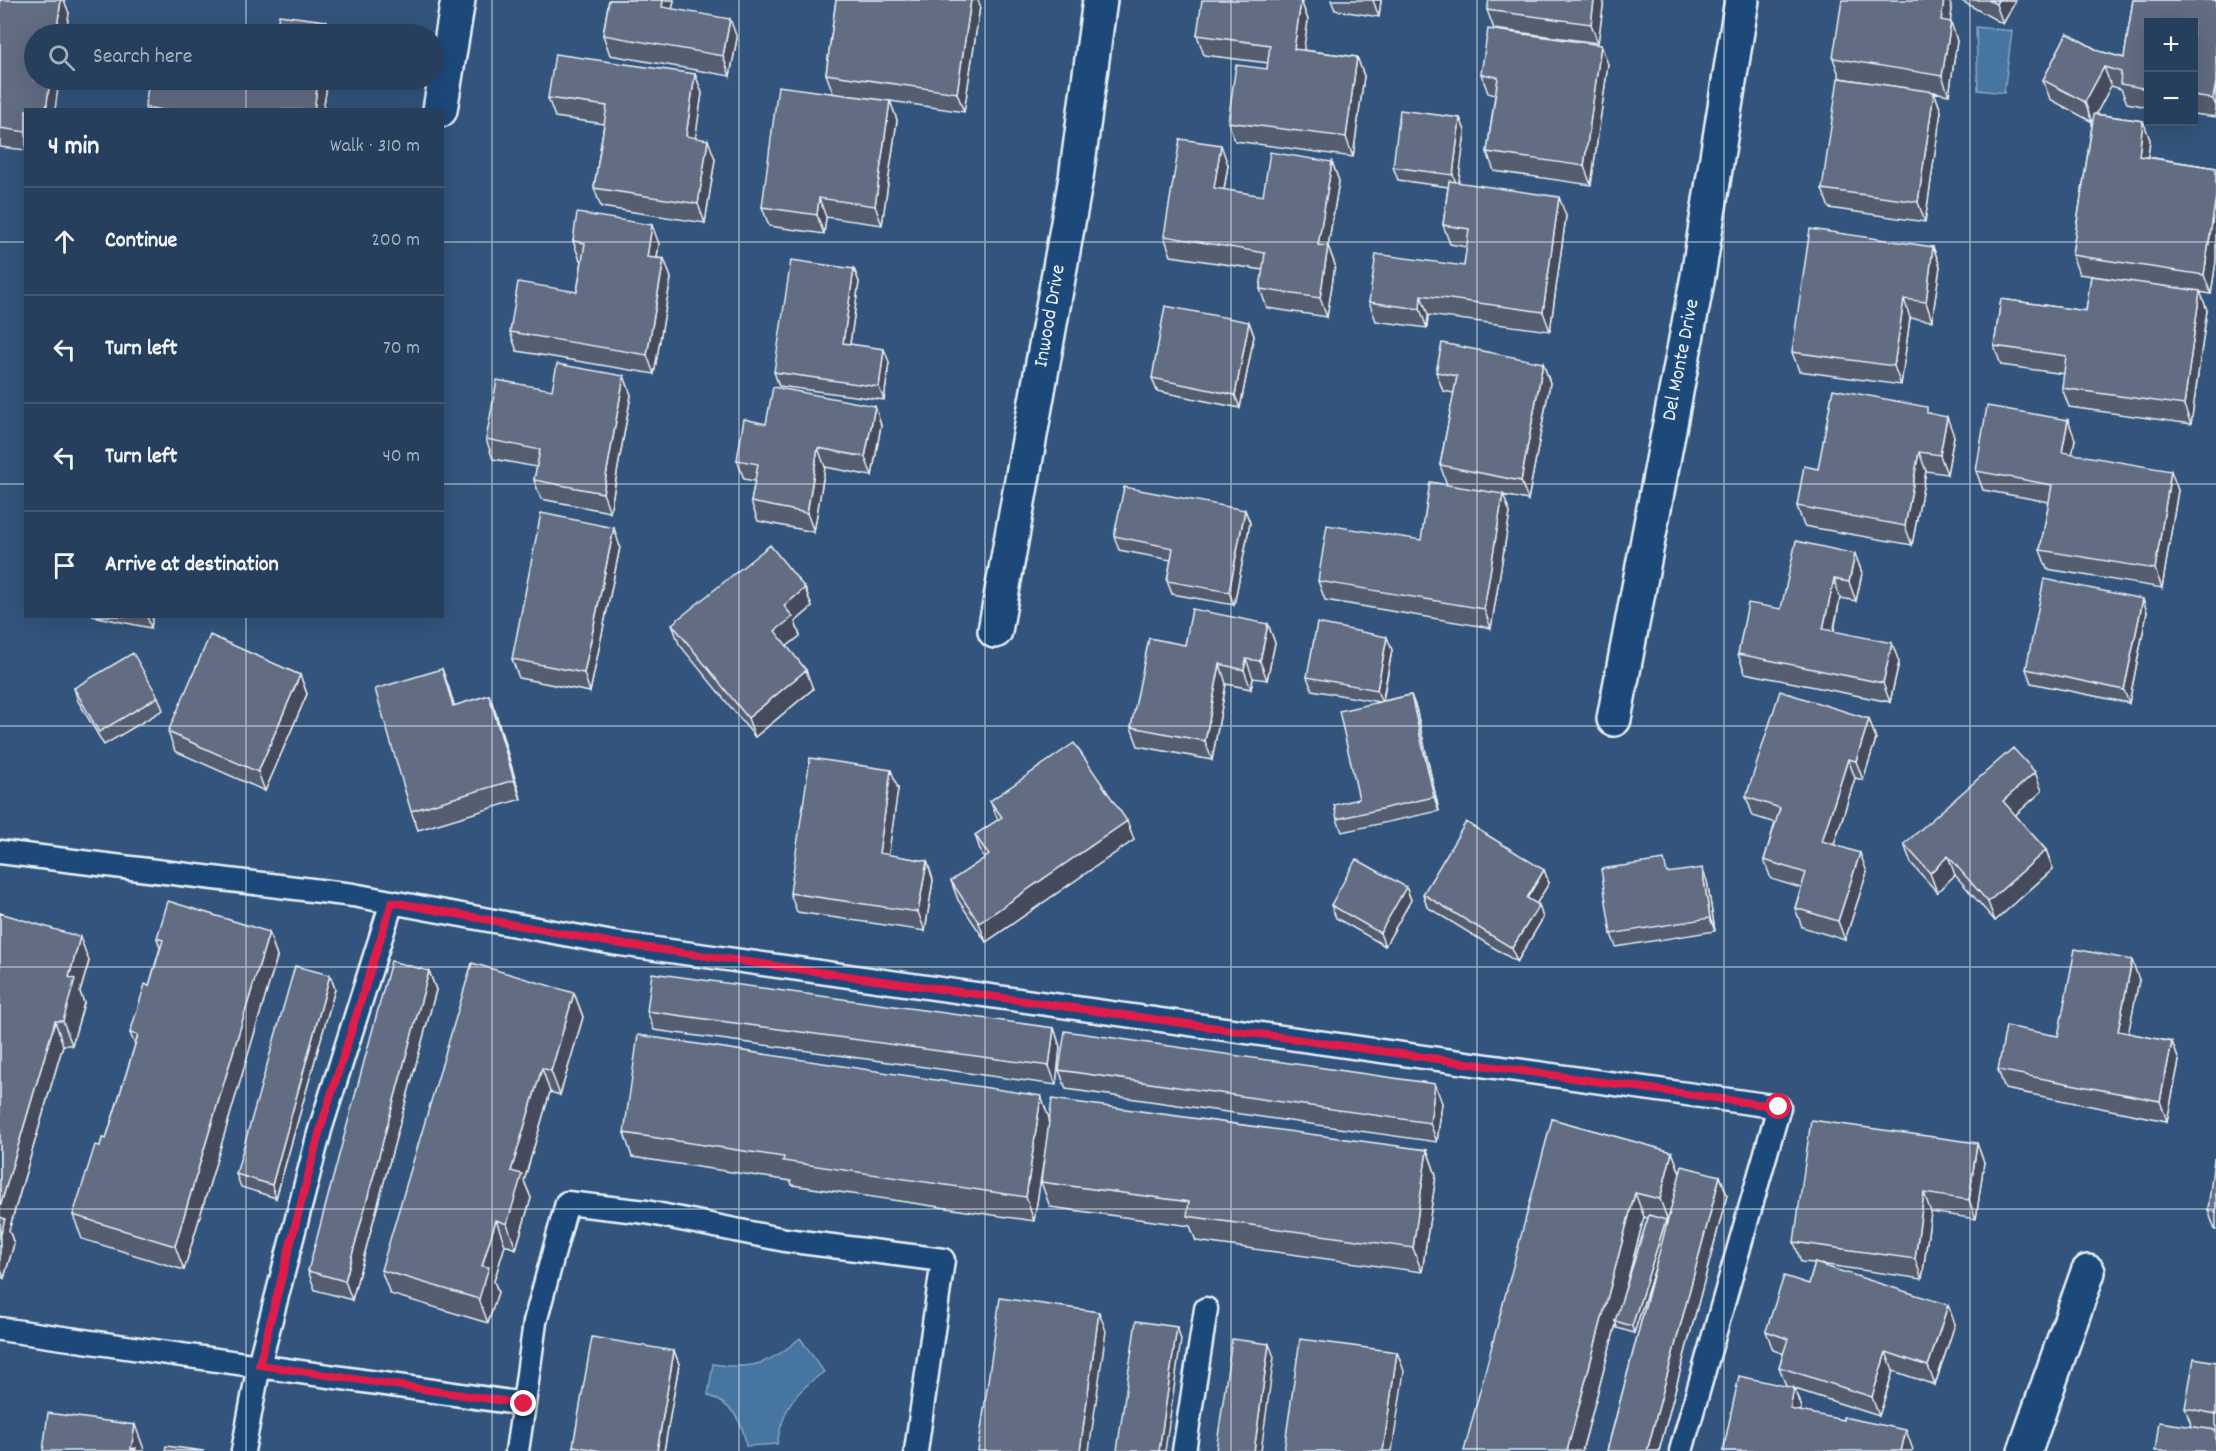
<!DOCTYPE html>
<meta charset="utf-8">
<style>
:root{--surface:#263f5d;--page:#2e4663;--text:#f1f3f6;--muted:#a4afbc;--line:#425872}
body{margin:0;font-family:Dekko,sans-serif;background:var(--page);color:var(--text)}
.controls{position:absolute;right:18px;top:18px;display:grid;overflow:hidden;border-radius:0px;box-shadow:0 6px 24px #0002}
.controls button{width:54px;height:54px;display:grid;place-items:center;padding:0;border:0;border-bottom:2px solid var(--line);background:var(--surface);color:var(--text);font:30px sans-serif}
.stop{position:absolute;width:18px;height:18px;margin:-14px;border:4px solid #e11d48;border-radius:50%;background:#fff}
.stop.end{background:#e11d48;border-color:#fff;box-shadow:0 2px 6px #0008}
.list{margin:0;padding:0;list-style:none}
h2{display:flex;justify-content:space-between;align-items:center;height:78px;margin:0;padding:0 24px;font-size:26px}
h2 small{font-size:20px;font-weight:400;color:var(--muted)}
.list li{display:grid;grid-template-columns:39px 1fr auto;gap:18px;align-items:center;box-sizing:border-box;height:108px;padding:0 24px;border-top:2px solid var(--line)}
.list b{display:block;font-size:22px;white-space:nowrap}
.list em{font-size:20px;font-style:normal;color:var(--muted)}
.icon{flex:none;width:33px;height:33px;fill:none;stroke:currentColor;stroke-width:2;stroke-linecap:round;stroke-linejoin:round}
.map{position:relative;flex:none;width:2216px;height:1451px;overflow:hidden}
.search{position:absolute;background:var(--surface);box-shadow:0 6px 24px #0002;left:24px;top:24px;width:420px;height:66px;display:flex;align-items:center;gap:15px;box-sizing:border-box;padding:0 21px;border-radius:33px;color:var(--muted);font-size:22px}
.panel{position:absolute;background:var(--surface);box-shadow:0 6px 24px #0002;left:24px;top:108px;width:420px;height:510px;border-radius:0px}
.map>svg:first-child{display:block}
.water{fill:#4475a0;stroke:#86a7c3;stroke-width:1.5}
.lines{fill:none;stroke-linecap:round;stroke-linejoin:round}
.lane-casing{stroke:#e8f1f8;stroke-width:27}
.street-casing{stroke:#e8f1f8;stroke-width:38}
.lane{stroke:#1f4a7a;stroke-width:22}
.street{stroke:#1f4a7a;stroke-width:33}
.wall{fill:#545d70;stroke:#e8f1f8;stroke-width:1.5;fill-rule:evenodd}
.shaded-wall{fill:#454c5b;stroke:#e8f1f8;stroke-width:1.5}
.building{fill:#626c82;stroke:#e8f1f8;stroke-width:1.5}
.route{stroke:#e11d48;stroke-width:8}
.grid{fill:none;stroke:#e8f1f8;stroke-width:1.5;stroke-opacity:0.55}
.labels{text-anchor:middle;dominant-baseline:central;stroke-width:5;stroke-linejoin:round;paint-order:stroke}
.street-label{font-size:21px;fill:#e8f1f8;stroke:#1f4a7a}
</style>
<div class="map">
<svg width="2216" height="1451" viewBox="0 0 2216 1451">
<rect width="100%" height="100%" fill="#33547c"/>
<filter id="ink" filterUnits="userSpaceOnUse"><feTurbulence type="fractalNoise" baseFrequency=".0167" numOctaves="2"/><feDisplacementMap in="SourceGraphic" scale="12" xChannelSelector="R" yChannelSelector="G"/><feConvolveMatrix kernelMatrix="1 2 1 2 8 2 1 2 1" color-interpolation-filters="sRGB"/></filter>
<g filter="url(#ink)">
<path class="water" d="M1976,27L2012,31L2004,93L1978,90Z
M800,1338L824,1372C794,1392 783,1409 777,1444L746,1446C743,1420 732,1405 708,1395L713,1364C750,1371 772,1363 800,1338Z"/>
<g class="lines">
<defs>
<path id="lane" d="M0,852L353,895L613,943L1779,1107L1681,1451
M0,1329L524,1404L517,1451
M524,1404L535,1322L567,1203L646,1212L785,1240L943,1260L916,1451
M243,1451L259,1365L320,1130L392,902
M1184,1451L1206,1309"/>
<path id="street" d="M440,110L458,0
M995,631L1076,178L1100,0
M1614,719L1698,276L1742,0
M2025,1451L2088,1272"/>
</defs>
<use href="#lane" class="lane-casing"/>
<use href="#street" class="street-casing"/>
<use href="#lane" class="lane"/>
<use href="#street" class="street"/>
</g>
<path class="wall" d="M0,0L69,13L26,110V150L0,147Z
M609,0H674L672,9L737,38L730,76L610,55L603,35Z
M836,0H978L980,6L964,112L890,101L897,120L882,225L826,217L824,234L769,226L762,207L833,93L826,74Z
M1331,0H1381L1379,17L1335,10Z
M1604,0L1598,43L1494,29L1487,10Z
M1960,0H2016L2003,24Z
M2133,0H2216V117L2193,114V22H2148V107L2127,103L2121,89L2111,86L2096,114L2143,121L2150,140L2148,157L2216,168V261L2211,294L2200,292L2207,310L2191,424L2069,407L2062,388L2064,374L2001,365L1994,346L2001,299L2086,311L2091,276L2113,279L2079,274L2072,255L2093,119L2092,122L2050,99L2043,80L2067,33L2099,51L2124,58Z
M1301,1L1308,20L1303,50L1357,57L1364,76L1353,157L1235,141L1228,122L1267,69L1268,63L1204,55L1197,35Z
M1952,9L1950,22L1957,41L1949,95L1934,92L1941,111L1925,222L1829,208L1822,189L1904,88L1840,78L1833,58Z
M1608,64L1591,185L1494,171L1487,152L1495,95L1488,93L1481,74Z
M695,74L702,93L695,138L715,159L705,223L601,207L594,188L604,124L555,117L548,98Z
M269,80H328L323,110H146L145,107L268,85Z
M1460,118L1465,131L1458,183L1566,216L1550,331L1428,315L1427,328L1376,321L1369,302L1464,266L1467,247L1450,244L1443,225L1448,187L1398,180L1393,167Z
M1332,162L1339,181L1328,246L1335,265L1327,317L1267,308L1260,289L1263,270L1171,256L1164,236L1228,165L1224,190L1263,196Z
M573,241L659,244L657,258L664,259L671,278L654,374L517,351L510,332L577,292L582,260H580Z
M1933,247L1940,266L1932,321L1910,318L1901,385L1799,371L1792,352Z
M854,269L859,282L850,344L889,362L884,400L779,386L774,372Z
M1249,322L1254,336L1240,408L1157,391L1152,378Z
M1543,363L1550,383L1528,500L1503,495L1510,513L1491,628L1325,600L1318,581L1421,540L1447,485L1440,465L1454,393L1443,391L1436,372Z
M624,376L631,395L610,512L541,499L534,480L537,467L493,459L486,439L552,390Z
M1930,413L1954,436L1947,474L1926,471L1912,545L1804,526L1797,506L1818,469Z
M766,424L881,425L872,476L825,467L814,532L758,521L751,502L755,481L744,479L737,460Z
M2075,439L2072,454L2178,490L2162,588L2047,569L2040,550L2049,502L1983,490L1976,471Z
M1245,510L1250,523L1234,605L1172,594L1167,581L1171,560L1119,550L1114,536Z
M620,547L590,692L519,678L512,659Z
M1855,554L1862,573L1856,601L1840,598L1834,631L1899,662L1890,702L1745,673L1738,654L1781,609Z
M805,588L812,607L795,622L800,636L787,646L813,689L755,737L679,644L672,624Z
M2147,612L2129,703L2031,683L2026,669Z
M92,616H153L151,628Z
M1268,624L1275,643L1267,680L1253,678L1251,689L1226,684L1212,760L1138,746L1131,727L1185,645Z
M1392,650L1383,701L1411,695L1416,708L1439,811L1342,832L1337,819L1359,799L1379,702L1312,690L1307,677Z
M442,669L454,706L489,695L496,714L521,799L418,830L411,811Z
M300,675L307,694L265,791L175,751L168,732Z
M74,688L158,697L163,710L104,745L78,701Z
M1869,719L1876,739L1863,780L1855,778L1834,845L1867,872L1845,940L1802,927L1795,908L1801,888L1771,879L1764,860L1775,823L1753,816L1746,797Z
M898,789L888,855L927,861L933,880L925,931L797,912L790,893Z
M2042,791L2015,815L2046,850L2053,869L1995,921L1955,875L1937,892L1911,863L1904,844Z
M990,801L1127,821L1134,840L986,942L958,900L951,881L985,858L982,855L975,835L998,820Z
M1544,870L1549,883L1536,904L1543,918L1517,962L1427,907L1423,894Z
M1669,873L1707,881L1715,931L1616,947L1611,934Z
M1406,887L1411,900L1385,946L1336,918L1331,905Z
M0,913L89,961L80,992L84,1003L72,1045H63L9,1230L14,1244L4,1278L0,1277Z
M269,932L277,957L184,1270L82,1239L73,1215L106,1139L135,1045L130,1033L149,986L160,948L157,938Z
M429,971L436,990L352,1300L315,1290L308,1271Z
M330,975L335,989L276,1198L241,1187L236,1174Z
M2139,980L2128,1033L2172,1042L2179,1061L2167,1121L2005,1089L1998,1070L2058,1036Z
M574,993L583,1017L560,1095L550,1092L524,1181L531,1198L516,1249L505,1245L494,1281L498,1292L488,1323L390,1294L381,1270Z
M647,1011L1054,1028L1060,1047L1056,1085L654,1030Z
M1059,1070L1442,1103L1437,1142L1066,1089Z
M1552,1119L1672,1152L1680,1173L1720,1176L1727,1195L1659,1451H1607L1655,1269L1634,1333L1617,1328L1616,1324L1582,1451ZM1644,1217L1648,1218L1625,1291Z
M1049,1120L1427,1150L1436,1175L1422,1272L1196,1241L1190,1226L1050,1207L1041,1182L1046,1144L1034,1221L792,1185L791,1181L632,1157L624,1133Z
M2216,1160V1230H2215L2208,1210Z
M1984,1162L1976,1219L1931,1212L1922,1279L1820,1264L1955,1324L1935,1385L1893,1371L1879,1416L1795,1389L1801,1408L1800,1412L1913,1450L1723,1451L1786,1386L1779,1367L1784,1354L1773,1350L1766,1331L1809,1284L1815,1263L1801,1262L1794,1242Z
M674,1351L679,1364L664,1451H574L573,1446Z
M2216,1362V1451L2192,1427L2185,1408Z"/>
<path class="shaded-wall" d="M61,0H64L69,13L66,34H56Z
M663,0H674L669,26L662,7Z
M971,0H978L980,6L964,112L957,93Z
M1373,0H1381L1379,17Z
M1594,0H1604L1598,43L1591,24Z
M1944,0H1949L1952,9L1948,39L1941,20Z
M1998,0H2016L2003,24L1996,4Z
M1301,1L1308,20L1301,68L1294,49Z
M730,19L737,38L730,76L723,56Z
M326,21L331,34H325Z
M1951,22L1957,41L1949,95L1942,76Z
M1601,45L1608,64L1591,185L1584,166Z
M1357,57L1364,76L1353,157L1346,137Z
M2104,67L2111,86L2092,122L2085,102Z
M695,74L702,93L693,155L686,136Z
M50,80H59L55,110H46Z
M318,80H328L323,110H314Z
M2216,82V106L2213,99Z
M1934,92L1941,111L1925,222L1918,202Z
M890,101L897,120L882,225L875,206Z
M1460,118L1465,131L1458,188L1453,175Z
M2143,121L2150,140L2145,175L2139,156Z
M708,140L715,159L705,223L698,204Z
M1221,145L1228,165L1221,207L1214,188Z
M1332,162L1339,181L1325,264L1318,245Z
M2216,196V261L2211,294L2204,275Z
M1559,197L1566,216L1550,331L1543,312Z
M819,198L826,217L824,234L817,215Z
M652,225L659,244L654,276L647,257Z
M1328,246L1335,265L1327,317L1320,298Z
M1933,247L1940,266L1932,321L1926,302Z
M664,259L671,278L654,374L647,355Z
M854,269L859,282L848,357L843,343Z
M2200,291L2207,310L2191,424L2184,405Z
M1421,295L1428,315L1427,328L1420,309Z
M1904,299L1910,318L1901,385L1894,366Z
M1249,322L1254,336L1240,408L1235,395Z
M884,349L889,362L884,400L879,387Z
M1543,363L1550,383L1528,500L1521,481Z
M624,376L631,395L610,512L603,493Z
M875,406L881,425L872,476L865,457Z
M1947,417L1954,436L1947,474L1940,455Z
M2068,420L2075,439L2069,472L2062,452Z
M818,448L825,467L814,532L807,513Z
M1919,452L1926,471L1912,545L1905,526Z
M2171,471L2178,490L2162,588L2155,569Z
M1503,494L1510,513L1491,628L1484,609Z
M1245,510L1250,523L1234,605L1229,592Z
M614,528L620,547L590,692L584,673Z
M1855,554L1862,573L1856,601L1849,582Z
M1834,579L1840,598L1830,648L1823,629Z
M805,588L812,607L795,622L800,636L782,650L775,631L784,606Z
M2143,599L2147,612L2129,703L2124,690Z
M147,616H153L151,628Z
M1268,624L1275,643L1267,680L1260,661Z
M1387,637L1392,650L1382,703L1377,690Z
M1892,643L1899,662L1890,702L1883,683Z
M1246,659L1253,678L1251,689L1244,670Z
M1220,664L1226,684L1212,760L1205,741Z
M442,669L449,688L460,725L453,706Z
M806,670L813,689L755,737L748,718Z
M300,675L307,694L265,791L258,772Z
M489,695L496,714L521,799L514,780Z
M1411,695L1416,708L1439,811L1434,797Z
M1869,719L1876,739L1863,780L1856,761Z
M1848,759L1855,778L1829,860L1822,841Z
M891,770L898,789L886,872L879,853Z
M2035,772L2042,791L2010,820L2003,801Z
M1127,821L1134,840L986,942L979,923Z
M2046,850L2053,869L1995,921L1988,902Z
M1860,853L1867,872L1845,940L1838,921Z
M1948,856L1955,875L1937,892L1930,873Z
M927,861L933,880L925,931L918,912Z
M1702,868L1707,881L1715,931L1710,918Z
M1544,870L1549,883L1532,911L1527,898Z
M1406,887L1411,900L1385,946L1380,933Z
M1539,905L1543,918L1517,962L1512,948Z
M269,932L277,957L184,1270L175,1246Z
M80,937L89,961L80,992L84,1003L72,1045L63,1021L69,977Z
M2132,960L2139,980L2125,1050L2118,1031Z
M429,971L436,990L352,1300L345,1281Z
M330,975L335,989L276,1198L272,1185Z
M574,993L583,1017L560,1095L551,1071Z
M55,1021L63,1045L9,1230L14,1244L4,1278L0,1267V1207Z
M1054,1028L1060,1047L1056,1085L1049,1066Z
M2172,1042L2179,1061L2167,1121L2160,1101Z
M542,1068L550,1092L524,1181L531,1198L516,1249L507,1224L511,1171Z
M1435,1084L1442,1103L1437,1142L1430,1123Z
M1041,1096L1050,1121L1034,1221L1026,1197Z
M1977,1143L1984,1162L1976,1219L1969,1200Z
M1427,1150L1436,1175L1422,1272L1413,1248Z
M1672,1152L1681,1176L1669,1224L1660,1199Z
M1720,1176L1727,1195L1659,1451H1647Z
M1635,1193L1644,1217L1617,1321H1615L1616,1324L1582,1451H1567Z
M1924,1193L1931,1212L1922,1279L1915,1259Z
M496,1220L505,1245L494,1281L498,1292L488,1323L479,1299L482,1266Z
M1666,1220L1668,1227L1634,1333L1632,1326Z
M1948,1305L1955,1324L1935,1385L1928,1366Z
M1099,1312L1106,1331L1089,1451H1080Z
M1177,1327L1181,1340L1165,1451H1159Z
M1269,1344L1274,1357L1261,1451H1254Z
M674,1351L679,1364L664,1451H657Z
M1397,1352L1404,1371L1392,1451H1383Z
M1886,1352L1893,1371L1879,1416L1872,1397Z
M1794,1388L1801,1408L1797,1428L1790,1409Z
M135,1425L144,1449L143,1451H132L131,1449Z
M1906,1430L1913,1450L1912,1451H1901Z"/>
<path class="building" d="M0,0H61L56,34H34V80H50L46,110H26V132L0,128Z
M609,0H663L662,7L730,19L723,56L603,35Z
M836,0H971L957,93L826,74Z
M1202,0H1292L1301,1L1294,49L1357,57L1346,137L1228,122L1236,65L1267,69L1270,45L1197,35Z
M1489,0H1594L1591,24L1487,10Z
M1842,0H1944L1941,20L1951,22L1942,76L1833,58Z
M1988,0H1998L1996,4Z
M2133,0H2216V82L2213,99L2193,96V22H2148V89L2120,84L2121,72L2104,67L2085,102L2043,80L2067,33L2099,51L2124,58Z
M279,15L326,21L325,34H276Z
M1488,29L1601,45L1584,166L1487,152L1498,77L1481,74Z
M156,32L172,34H155Z
M555,54L695,74L686,136L708,140L698,204L594,188L607,106L548,98Z
M1838,78L1934,92L1918,202L1822,189Z
M149,80H230L268,85L269,80H318L314,110H163L145,107Z
M778,86L890,101L875,206L819,198L817,215L762,207Z
M1400,110L1460,118L1453,175L1393,167Z
M2094,114L2143,121L2139,156L2216,168V196L2204,275L2072,255Z
M1180,139L1221,145L1214,188L1263,196L1270,152L1332,162L1318,245L1328,246L1320,298L1260,289L1265,253L1164,236Z
M1449,181L1559,197L1543,312L1421,295L1420,309L1369,302L1376,254L1464,266L1469,229L1443,225Z
M577,213L652,225L647,257L664,259L647,355L510,332L518,282L577,292L585,243L573,241Z
M1810,229L1933,247L1926,302L1904,299L1894,366L1792,352Z
M791,260L854,269L843,343L884,349L879,387L774,372Z
M2091,276L2200,291L2184,405L2062,388L2066,356L1994,346L2001,299L2086,311Z
M1165,306L1249,322L1235,395L1152,378Z
M1442,343L1543,363L1521,481L1440,465L1457,376L1436,372Z
M557,364L624,376L603,493L534,480L540,450L486,439L497,380L552,390Z
M773,387L875,406L865,457L818,448L807,513L751,502L758,464L737,460L744,419L766,424Z
M1833,389L1927,407V413L1947,417L1940,455L1919,452L1905,526L1797,506L1804,466L1818,469Z
M1987,406L2068,420L2062,452L2171,471L2155,569L2040,550L2052,485L1976,471Z
M1430,482L1503,494L1484,609L1318,581L1327,525L1421,540Z
M1124,487L1245,510L1229,592L1167,581L1173,548L1114,536Z
M541,513L614,528L584,673L512,659Z
M1796,541L1855,554L1849,582L1834,579L1823,629L1892,643L1883,683L1738,654L1748,603L1781,609Z
M770,545L805,588L784,606L793,617L775,631L806,670L748,718L672,624Z
M2044,579L2143,599L2124,690L2026,669Z
M1192,609L1268,624L1260,661L1246,659L1244,670L1220,664L1205,741L1131,727L1149,638L1185,645Z
M1317,623L1387,637L1377,690L1307,677Z
M210,635L300,675L258,772L168,732Z
M133,653L158,697L99,732L74,688Z
M442,669L453,706L489,695L514,780L411,811L375,689Z
M1780,691L1869,719L1856,761L1848,759L1822,841L1860,853L1838,921L1795,908L1806,873L1764,860L1780,808L1746,797Z
M1411,695L1434,797L1337,819L1334,805L1359,799L1339,711Z
M1074,743L1127,821L979,923L951,881L989,855L975,835L1002,817L990,801Z
M2013,748L2035,772L2003,801L2046,850L1988,902L1948,856L1930,873L1904,844Z
M810,758L891,770L879,853L927,861L918,912L790,893Z
M1466,822L1544,870L1527,898L1539,905L1512,948L1423,894Z
M1356,859L1406,887L1380,933L1331,905Z
M1664,860L1667,873L1702,868L1710,918L1611,934L1601,869Z
M168,901L269,932L175,1246L73,1215L95,1145L100,1146L102,1138L106,1139L138,1035L130,1033L145,984L149,986L163,940L157,938Z
M0,913L80,937L69,977L75,979L63,1021H55L0,1207Z
M2075,949L2132,960L2118,1031L2172,1042L2160,1101L1998,1070L2006,1026L2058,1036Z
M391,961L429,971L345,1281L308,1271Z
M472,963L574,993L551,1071L542,1068L511,1171L522,1174L507,1224L496,1220L482,1266L489,1267L479,1299L381,1270Z
M295,966L330,975L272,1185L236,1174Z
M652,973L1054,1028L1049,1066L647,1011Z
M1065,1031L1435,1084L1430,1123L1059,1070Z
M638,1035L1041,1096L1026,1197L783,1161L784,1157L624,1133Z
M1052,1099L1427,1150L1413,1248L1187,1216L1189,1202L1041,1182Z
M1552,1119L1672,1152L1660,1199L1635,1193L1567,1451H1464Z
M1811,1120L1977,1143L1969,1200L1924,1193L1915,1259L1794,1242Z
M2214,1159L2216,1160V1212L2208,1210Z
M1682,1166L1720,1176L1647,1451H1607Z
M1649,1215L1666,1220L1632,1326L1615,1321Z
M0,1217L5,1219L0,1238Z
M1815,1263L1948,1305L1928,1366L1886,1352L1872,1397L1779,1367L1788,1339L1766,1331L1784,1276L1809,1284Z
M1000,1298L1099,1312L1080,1451H978Z
M1136,1321L1177,1327L1159,1451H1117Z
M592,1337L674,1351L657,1451H601L573,1446Z
M1232,1339L1269,1344L1254,1451H1216Z
M1300,1339L1397,1352L1383,1451H1284Z
M2194,1358L2216,1362V1414L2185,1408Z
M1739,1376L1794,1388L1790,1409L1843,1420V1417L1906,1430L1901,1451H1723Z
M48,1413L135,1425L131,1449L136,1448L135,1451H43Z
M2159,1422L2216,1430V1451H2155Z
M166,1446L204,1451H165Z"/>
</g>
<g class="lines" filter="url(#ink)">
<path class="route" d="M524,1404L259,1365L320,1130L392,902L613,943L1779,1107"/>
</g>
<path class="grid" d="M246,0V34M492,0V1451M739,0V1451M985,0V1451M1231,0V1451M1477,0V1451M1724,0V1451M1970,0V1451M246,80V110M0,242H26M442,242H2216M0,484H26M442,484H2216M246,616V1451M0,726H2216M0,967H2216M0,1209H2216"/>
<g class="labels">
<g class="street-label">
<text transform="translate(1051 316) rotate(-80)">Inwood Drive</text>
<text transform="translate(1682 360) rotate(-79)">Del Monte Drive</text>
</g>
</g>
</svg>
<div class="controls">
<button>+</button>
<button>−</button>
</div>
<div class="stop" style="left:1779px;top:1107px"></div>
<div class="stop end" style="left:524px;top:1404px"></div>
<div class="search"><svg class="icon" aria-label="search" viewBox="0 0 24 24"><circle cx="10" cy="10" r="6"/><path d="M15 15l6 6"/></svg>Search here</div>
<section class="panel">
<h2>4 min<small>Walk · 310 m</small></h2>
<ul class="list">
<li><svg class="icon" aria-label="ahead" viewBox="0 0 24 24"><path d="M12 20V5M6 11l6-6 6 6"/></svg><div><b>Continue</b></div><em>200 m</em></li>
<li><svg class="icon" aria-label="left" viewBox="0 0 24 24"><path d="M17 20v-9H6M10 6l-5 5 5 5"/></svg><div><b>Turn left</b></div><em>70 m</em></li>
<li><svg class="icon" aria-label="left" viewBox="0 0 24 24"><path d="M17 20v-9H6M10 6l-5 5 5 5"/></svg><div><b>Turn left</b></div><em>40 m</em></li>
<li><svg class="icon" aria-label="arrive" viewBox="0 0 24 24"><path d="M6 21V4h12l-3 4 3 4H6"/></svg><div><b>Arrive at destination</b></div></li>
</ul>
</section>
</div>
